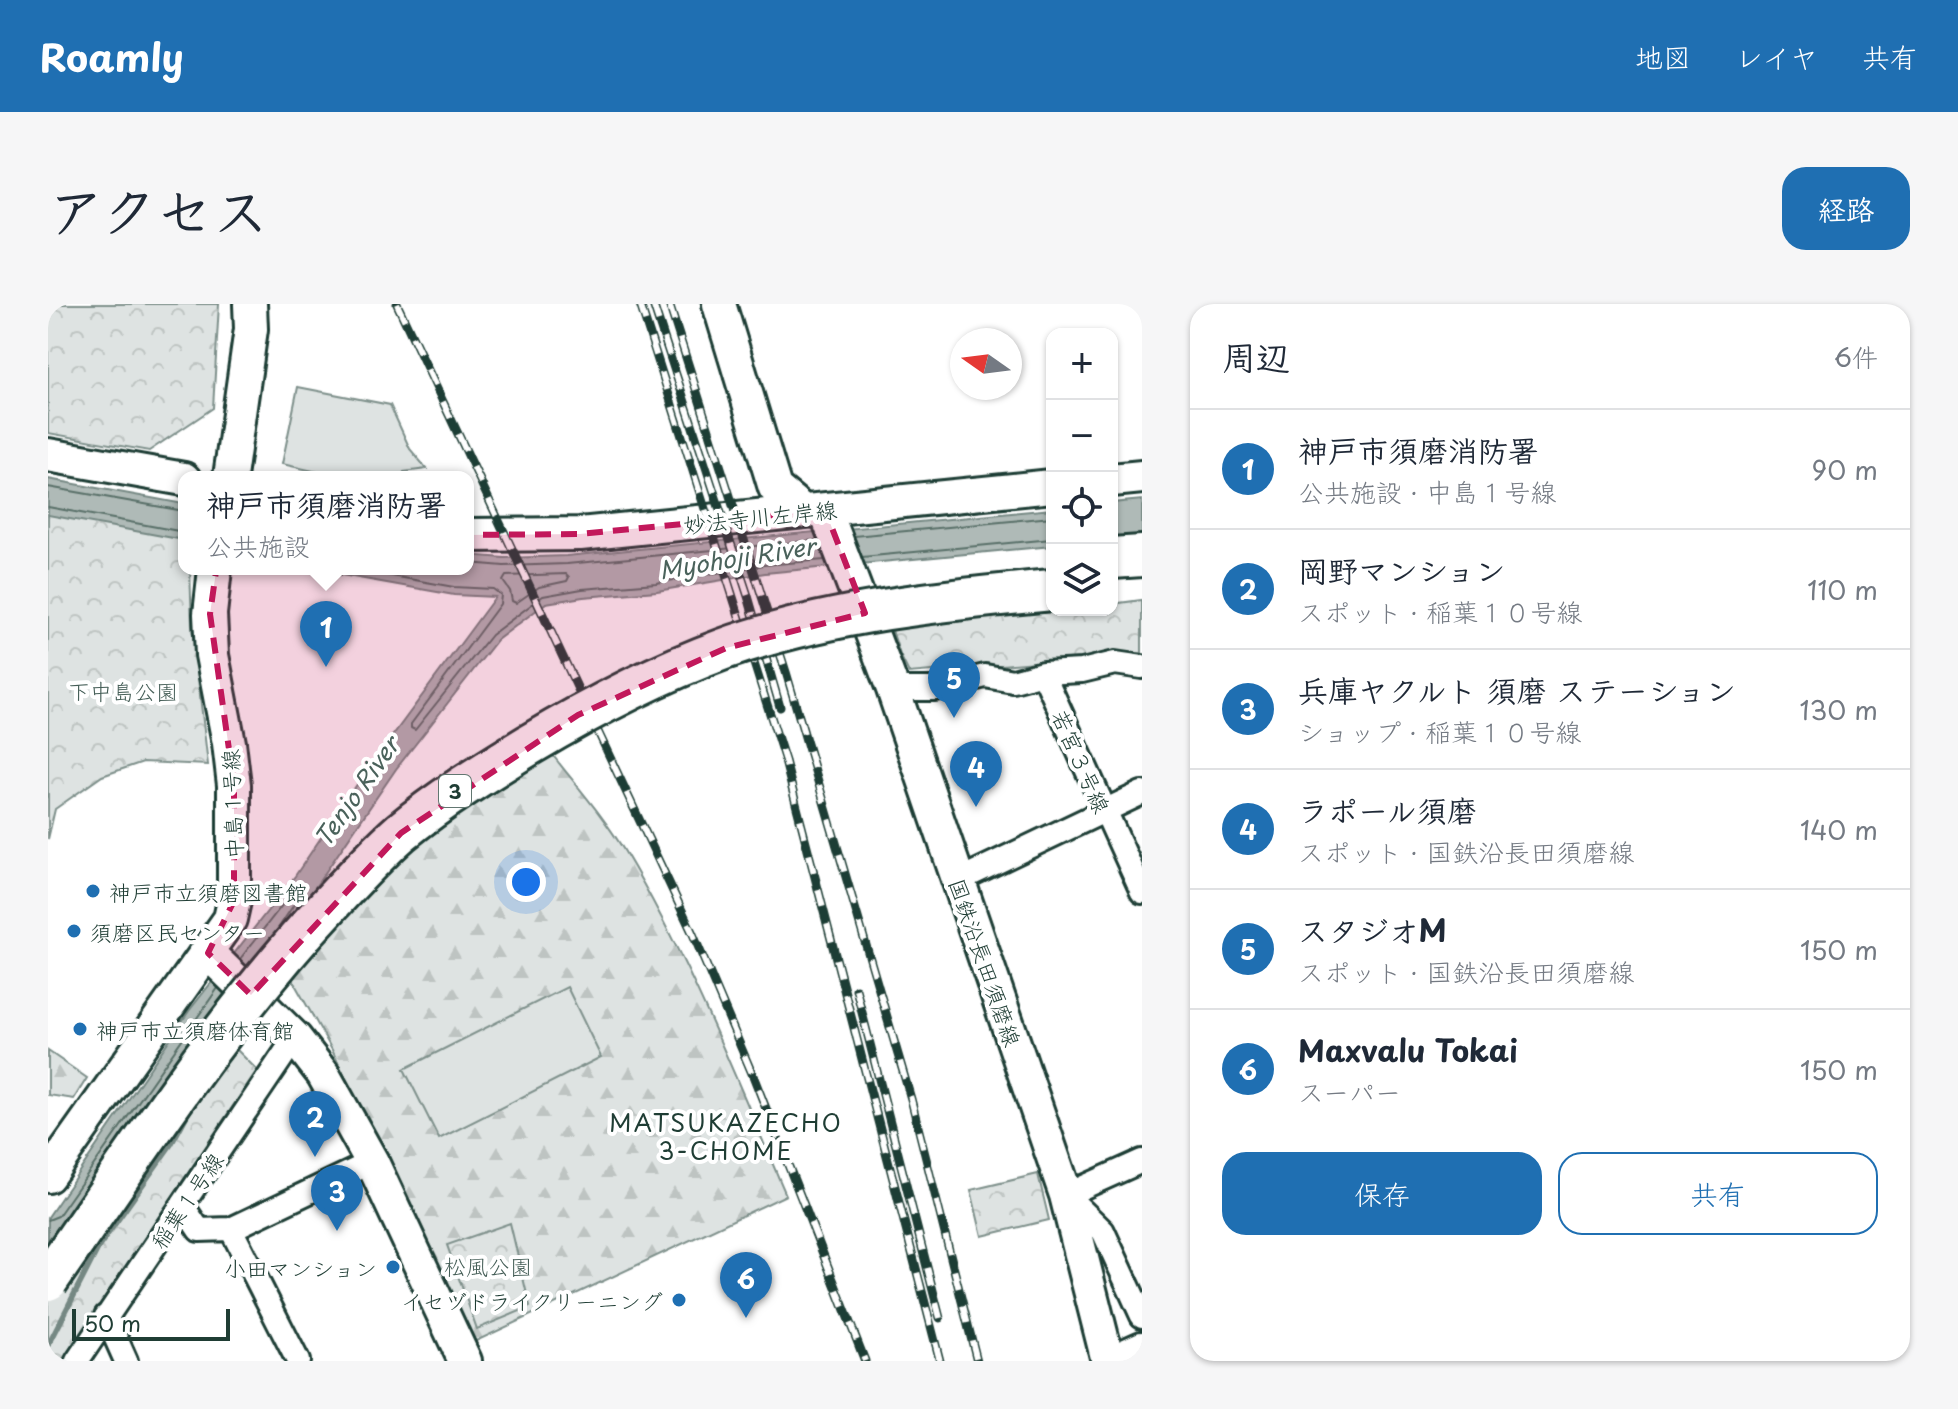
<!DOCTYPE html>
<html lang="ja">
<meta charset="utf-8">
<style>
:root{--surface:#fff;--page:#f6f6f7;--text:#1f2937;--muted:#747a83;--line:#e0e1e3;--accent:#1f6fb2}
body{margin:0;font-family:"Playpen Sans","Klee One",sans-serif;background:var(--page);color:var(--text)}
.controls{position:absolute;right:24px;top:24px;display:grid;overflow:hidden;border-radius:16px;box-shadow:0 2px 6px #0004}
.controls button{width:72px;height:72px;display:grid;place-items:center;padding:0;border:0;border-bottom:2px solid var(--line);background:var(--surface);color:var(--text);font:40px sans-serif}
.compass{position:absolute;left:902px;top:24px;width:72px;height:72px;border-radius:50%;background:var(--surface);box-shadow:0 2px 6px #0004;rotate:284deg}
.scale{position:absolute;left:24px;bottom:20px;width:158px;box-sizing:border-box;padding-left:8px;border:4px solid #1f3d34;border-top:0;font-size:22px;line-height:28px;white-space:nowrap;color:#1f3d34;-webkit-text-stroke:6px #fff;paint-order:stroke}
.you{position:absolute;left:478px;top:578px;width:28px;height:28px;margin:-20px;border:6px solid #fff;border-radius:50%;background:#1a73e8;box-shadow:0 0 0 12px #1a73e833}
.badge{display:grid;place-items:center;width:52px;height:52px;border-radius:50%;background:var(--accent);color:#fff;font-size:26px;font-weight:700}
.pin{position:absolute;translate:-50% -66px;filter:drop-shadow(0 2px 4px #0008)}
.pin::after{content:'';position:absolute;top:42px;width:28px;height:24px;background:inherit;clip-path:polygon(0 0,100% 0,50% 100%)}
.popup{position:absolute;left:130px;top:167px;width:296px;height:104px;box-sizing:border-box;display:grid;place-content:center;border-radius:16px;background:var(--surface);filter:drop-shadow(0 2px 6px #0005);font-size:26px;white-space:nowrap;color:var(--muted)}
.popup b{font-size:30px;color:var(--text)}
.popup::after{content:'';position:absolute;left:50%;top:100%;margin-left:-16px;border:16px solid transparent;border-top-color:var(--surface)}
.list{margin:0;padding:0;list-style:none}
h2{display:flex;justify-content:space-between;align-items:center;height:104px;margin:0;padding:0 32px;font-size:34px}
h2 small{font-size:26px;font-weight:400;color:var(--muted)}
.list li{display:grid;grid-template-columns:52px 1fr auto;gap:24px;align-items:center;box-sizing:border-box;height:120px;padding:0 32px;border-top:2px solid var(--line)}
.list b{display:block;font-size:30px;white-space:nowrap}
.list p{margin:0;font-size:26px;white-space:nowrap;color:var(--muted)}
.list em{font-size:26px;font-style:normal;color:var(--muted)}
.actions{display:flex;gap:16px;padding:24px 32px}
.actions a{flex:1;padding:18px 0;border:2px solid var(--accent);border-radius:24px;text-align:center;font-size:28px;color:var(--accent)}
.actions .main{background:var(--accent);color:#fff}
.icon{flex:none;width:44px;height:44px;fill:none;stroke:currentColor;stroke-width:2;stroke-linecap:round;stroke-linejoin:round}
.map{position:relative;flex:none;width:1094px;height:1057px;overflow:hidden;border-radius:24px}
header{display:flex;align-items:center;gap:48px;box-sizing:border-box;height:112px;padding:0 40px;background:var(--accent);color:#fff}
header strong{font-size:38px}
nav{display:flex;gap:44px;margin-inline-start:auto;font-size:28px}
.intro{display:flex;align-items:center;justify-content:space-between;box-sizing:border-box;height:192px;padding:0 48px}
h1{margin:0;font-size:56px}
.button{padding:20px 36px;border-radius:24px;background:var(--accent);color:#fff;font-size:28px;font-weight:700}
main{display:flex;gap:48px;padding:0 48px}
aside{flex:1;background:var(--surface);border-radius:24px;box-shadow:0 2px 6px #0004}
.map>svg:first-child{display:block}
.forest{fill:url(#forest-firs);stroke:#7e908b;stroke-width:2}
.park{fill:url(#park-crowns);stroke:#7e908b;stroke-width:2}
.garden{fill:#dee3e2;stroke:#7e908b;stroke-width:2}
.water{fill:#afbab7;stroke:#758883;stroke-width:2}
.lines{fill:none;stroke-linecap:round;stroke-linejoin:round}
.shore{stroke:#596f68;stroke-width:2}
.stream{stroke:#758883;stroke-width:6}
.street-casing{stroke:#1f3d34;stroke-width:28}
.secondary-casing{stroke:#1f3d34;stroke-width:38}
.highway-casing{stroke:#1f3d34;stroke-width:46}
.street{stroke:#fff;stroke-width:22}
.secondary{stroke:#fff;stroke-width:32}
.highway{stroke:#fff;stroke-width:40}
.rail-casing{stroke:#1f3d34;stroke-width:9}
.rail{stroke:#fff;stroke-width:6;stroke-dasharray:18;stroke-linecap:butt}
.highway-bridge-casing{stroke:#1f3d34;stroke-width:46;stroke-linecap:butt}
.highway-bridge{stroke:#fff;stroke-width:40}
.marked{fill:#c2185b;fill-opacity:0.2;stroke:#c2185b;stroke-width:6;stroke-dasharray:16 10;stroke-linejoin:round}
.poi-dot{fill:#1f6fb2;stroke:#fff;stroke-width:3}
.labels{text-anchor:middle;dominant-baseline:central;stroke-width:8;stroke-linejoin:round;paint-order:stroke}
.shield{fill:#fff;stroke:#627771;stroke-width:2}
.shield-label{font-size:20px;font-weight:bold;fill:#1f3d34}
.street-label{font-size:22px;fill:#1f3d34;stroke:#fff}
.park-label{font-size:22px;fill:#455e57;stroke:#fff}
.poi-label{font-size:22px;fill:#1f3d34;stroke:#fff;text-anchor:start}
.water-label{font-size:24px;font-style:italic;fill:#4a625b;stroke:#fff}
.neighbourhood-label{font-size:24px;letter-spacing:2px;fill:#1f3d34;stroke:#fff}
</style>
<header>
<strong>Roamly</strong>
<nav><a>地図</a><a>レイヤ</a><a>共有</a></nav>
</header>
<div class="intro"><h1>アクセス</h1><a class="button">経路</a></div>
<main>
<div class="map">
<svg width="1094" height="1057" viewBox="0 0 1094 1057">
<defs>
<pattern id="forest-firs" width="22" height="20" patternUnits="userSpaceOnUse" patternTransform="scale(2)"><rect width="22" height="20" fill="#dee3e2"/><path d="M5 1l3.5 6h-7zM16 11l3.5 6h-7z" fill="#bec4c2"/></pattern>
<pattern id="park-crowns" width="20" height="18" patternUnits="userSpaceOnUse" patternTransform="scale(2)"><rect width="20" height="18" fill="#dee3e2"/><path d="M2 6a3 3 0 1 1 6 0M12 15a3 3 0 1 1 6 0" fill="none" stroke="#bec4c2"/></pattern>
</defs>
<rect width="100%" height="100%" fill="#fff"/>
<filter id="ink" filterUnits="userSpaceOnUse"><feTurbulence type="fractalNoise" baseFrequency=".0125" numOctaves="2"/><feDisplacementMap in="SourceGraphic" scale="16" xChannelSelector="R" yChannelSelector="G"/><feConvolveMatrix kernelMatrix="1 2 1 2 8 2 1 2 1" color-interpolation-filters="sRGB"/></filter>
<g filter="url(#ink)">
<path class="forest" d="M500,445C526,479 555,511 577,548C642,657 688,775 738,891L426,1038L284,746L244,675L293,615L361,545Z
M0,747L39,774L26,795L0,791Z"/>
<path class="park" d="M0,0H171L165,104L101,147L0,129Z
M0,206L136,231V265H142L144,322L160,461L95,458L54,472L7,505L0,535Z
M1094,296V349L861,369L852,351L843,323L1004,306H1064V300Z
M170,727L209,766L14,1057H0V977Z
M990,870L1001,916L934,932L923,886Z
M462,919L482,1003L429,1025L399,941Z"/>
<path class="garden" d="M250,83L342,101L362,145L379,165L356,168L354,173H292L234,160Z
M519,683L553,753L391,835L356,765Z"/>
<path class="water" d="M0,175L136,200V236L0,211Z
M1094,196V234L1064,236V199Z
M1004,205V242L717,269L609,287L535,293L498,299L449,336L348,465L0,974V913L141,707L247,572L314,473L447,293L406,291L260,265H420V251L456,254L518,252Z"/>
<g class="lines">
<path class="shore" d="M0,183L136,207
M0,203L136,228
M806,232L1004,213
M814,253L1004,235
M420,259L456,262L519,260L769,236
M305,265L406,283L445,285L453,291L452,300L363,420V424L367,426L443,331L495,292L534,285L608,279L716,261L777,256
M518,270L521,273L519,277L491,283L468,299L464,297L462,287L455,277L458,272Z
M192,655L246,586L251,585L253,590L227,629
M0,916L10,912L170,684"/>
<path class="stream" d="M0,1042L51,942L123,840L142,805"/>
<defs>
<path id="street" d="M995,369L1094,588
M845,385H887L937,372L965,377L995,369L1034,367L1067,359L1094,363
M909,577L1094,489
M1094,857L1018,891L1055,927L1094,1012
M135,902L151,926L183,925L324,858
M183,925L250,1057
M58,1012L78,1057
M29,1057L247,734"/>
<path id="secondary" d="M671,0L727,184L755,207
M0,151L136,175
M182,173L203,25L202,0
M1064,176L1094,173
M777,206L845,385L1018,891L1060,1057
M420,231L532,230L1004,182
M160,649L247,734L275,770L324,858L417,1057
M0,872L182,615L186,597V481L181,439L164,351L162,310L167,265
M1065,1057L1094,1044"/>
<path id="highway" d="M1064,254L1094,252"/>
</defs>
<use href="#street" class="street-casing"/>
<use href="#secondary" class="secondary-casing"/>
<use href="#highway" class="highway-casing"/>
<use href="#street" class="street"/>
<use href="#secondary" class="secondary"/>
<use href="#highway" class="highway"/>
<defs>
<path id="rail" d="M349,0L645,630L706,774L817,1057
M592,0L737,457L892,1057
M605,0L700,292L732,403
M621,0L738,368L863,795L929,1057
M808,685L892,1014"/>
</defs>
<use href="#rail" class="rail-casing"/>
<use href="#rail" class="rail"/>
<defs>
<path id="highway-bridge" d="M0,976C89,848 174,715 281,601C304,576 328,550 353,528C393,495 437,468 481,441C543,404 608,370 676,345C780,308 895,296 1004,286"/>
</defs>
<use href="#highway-bridge" class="highway-bridge-casing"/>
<use href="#highway-bridge" class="highway-bridge"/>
</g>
</g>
<path class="marked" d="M180,182L418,231L532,230L777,206L817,309L678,344L530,411L353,529L203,691L160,649L186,597V481L162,310Z"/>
<g class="poi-dot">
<circle cx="45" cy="587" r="8"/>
<circle cx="26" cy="627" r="8"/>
<circle cx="32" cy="725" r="8"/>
<circle cx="345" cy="963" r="8"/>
<circle cx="631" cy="996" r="8"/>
</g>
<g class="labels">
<rect class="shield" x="391" y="471" width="32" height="32" rx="6"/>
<g class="shield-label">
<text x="407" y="487">3</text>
</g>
<g class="street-label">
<text transform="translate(712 212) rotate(-6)">妙法寺川左岸線</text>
<text transform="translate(1034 457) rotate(66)">若宮３号線</text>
<text transform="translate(183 500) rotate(-92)">中島１号線</text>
<text transform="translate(938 658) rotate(71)">国鉄沿長田須磨線</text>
<text transform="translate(138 896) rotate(-56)">稲葉１号線</text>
</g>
<g class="park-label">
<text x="75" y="386">下中島公園</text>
<text x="440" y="961">松風公園</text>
</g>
<g class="poi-label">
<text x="61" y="587">神戸市立須磨図書館</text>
<text x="42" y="627">須磨区民センター</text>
<text x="48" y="725">神戸市立須磨体育館</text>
<text x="329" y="963" text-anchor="end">小田マンション</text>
<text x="615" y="996" text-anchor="end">イセヅドライクリーニング</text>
</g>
<g class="water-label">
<text transform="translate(689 253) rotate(-9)">Myohoji River</text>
<text transform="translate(308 487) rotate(-55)">Tenjo River</text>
</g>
<g class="neighbourhood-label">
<text x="678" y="818">MATSUKAZECHO<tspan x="678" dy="28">3-CHOME</tspan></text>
</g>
</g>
</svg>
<div class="controls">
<button>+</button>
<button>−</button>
<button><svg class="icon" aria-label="locate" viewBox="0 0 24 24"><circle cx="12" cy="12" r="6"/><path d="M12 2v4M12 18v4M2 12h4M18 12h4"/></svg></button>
<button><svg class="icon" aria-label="layers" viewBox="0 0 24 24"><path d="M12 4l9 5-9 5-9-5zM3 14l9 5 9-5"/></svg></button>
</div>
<svg class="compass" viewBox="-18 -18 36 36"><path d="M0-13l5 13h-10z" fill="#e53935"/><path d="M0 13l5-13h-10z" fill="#747a83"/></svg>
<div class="scale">50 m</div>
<div class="you"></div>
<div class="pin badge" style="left:278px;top:363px">1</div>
<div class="popup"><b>神戸市須磨消防署</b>公共施設</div>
<div class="pin badge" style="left:267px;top:853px">2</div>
<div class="pin badge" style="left:289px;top:927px">3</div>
<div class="pin badge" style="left:928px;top:503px">4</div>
<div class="pin badge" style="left:906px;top:414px">5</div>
<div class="pin badge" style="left:698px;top:1014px">6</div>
</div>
<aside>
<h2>周辺<small>6件</small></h2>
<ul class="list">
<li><span class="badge">1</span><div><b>神戸市須磨消防署</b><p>公共施設 · 中島１号線</p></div><em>90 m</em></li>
<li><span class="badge">2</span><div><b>岡野マンション</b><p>スポット · 稲葉１０号線</p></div><em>110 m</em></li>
<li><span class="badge">3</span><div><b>兵庫ヤクルト 須磨 ステーション</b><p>ショップ · 稲葉１０号線</p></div><em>130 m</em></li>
<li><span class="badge">4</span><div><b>ラポール須磨</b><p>スポット · 国鉄沿長田須磨線</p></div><em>140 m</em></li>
<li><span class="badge">5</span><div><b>スタジオM</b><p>スポット · 国鉄沿長田須磨線</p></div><em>150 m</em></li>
<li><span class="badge">6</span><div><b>Maxvalu Tokai</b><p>スーパー</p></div><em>150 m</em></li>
</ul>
<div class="actions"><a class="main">保存</a><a>共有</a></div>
</aside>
</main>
